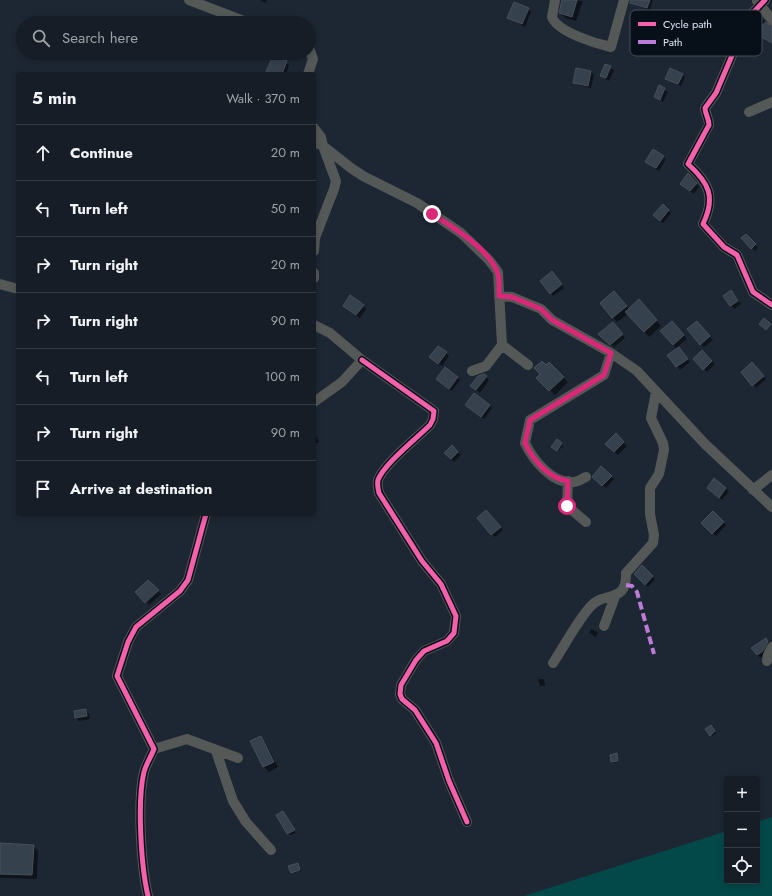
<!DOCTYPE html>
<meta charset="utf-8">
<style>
:root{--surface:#161d26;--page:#1f262e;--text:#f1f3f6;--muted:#9ea2a7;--line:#353b43}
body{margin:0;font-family:Jost,sans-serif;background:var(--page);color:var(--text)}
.controls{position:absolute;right:12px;bottom:12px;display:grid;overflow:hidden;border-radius:4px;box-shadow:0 2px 6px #0003}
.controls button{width:36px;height:36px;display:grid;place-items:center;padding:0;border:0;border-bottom:1px solid var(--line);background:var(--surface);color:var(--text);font:20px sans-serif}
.stop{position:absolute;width:12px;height:12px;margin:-9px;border:3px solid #db2777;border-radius:50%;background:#fff}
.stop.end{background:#db2777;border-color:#fff;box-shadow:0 1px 4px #0008}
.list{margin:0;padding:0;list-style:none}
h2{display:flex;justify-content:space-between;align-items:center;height:52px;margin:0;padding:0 16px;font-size:17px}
h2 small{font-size:13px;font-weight:400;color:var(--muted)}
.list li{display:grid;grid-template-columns:26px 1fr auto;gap:12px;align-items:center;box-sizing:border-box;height:56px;padding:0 16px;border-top:1px solid var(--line)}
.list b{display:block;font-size:15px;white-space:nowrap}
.list em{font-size:13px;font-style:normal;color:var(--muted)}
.icon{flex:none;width:22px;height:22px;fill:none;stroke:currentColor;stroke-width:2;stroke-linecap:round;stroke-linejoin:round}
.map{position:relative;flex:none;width:772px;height:896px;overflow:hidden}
.search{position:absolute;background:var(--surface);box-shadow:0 2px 6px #0003;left:16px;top:16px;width:300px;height:44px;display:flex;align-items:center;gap:10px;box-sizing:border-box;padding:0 14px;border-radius:22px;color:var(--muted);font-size:15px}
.panel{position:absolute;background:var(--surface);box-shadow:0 2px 6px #0003;left:16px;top:72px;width:300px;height:444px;border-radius:4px}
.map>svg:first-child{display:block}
.water{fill:#04494a}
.shadow{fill:#0007}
.building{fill:#36414e;stroke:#47505a}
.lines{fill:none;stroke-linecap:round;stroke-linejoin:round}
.minor{stroke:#545856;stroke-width:10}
.quiet{stroke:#bd7bd9;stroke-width:4;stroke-dasharray:8 4;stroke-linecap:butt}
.cycleway-casing{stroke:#070f19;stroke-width:8}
.cycleway{stroke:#f560ab;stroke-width:5}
.route{stroke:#db2777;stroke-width:5}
.key{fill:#070f19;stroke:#464f5b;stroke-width:1}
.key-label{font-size:11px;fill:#d8e5f4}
</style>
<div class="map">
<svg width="772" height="896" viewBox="0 0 772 896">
<rect width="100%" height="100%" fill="#1d2733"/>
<path class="water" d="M772,817V896H524L727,831V881H757V822Z"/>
<path class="shadow" d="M260,0H267L265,3Z
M564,0L583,1L576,21L565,18L560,13Z
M632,0H653L650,10L635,5L632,2Z
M528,9L531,12L525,27L508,18Z
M760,16L770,27H772V43L759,35L765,25L757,19Z
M286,62L289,65L286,74H268Z
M606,65L614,70L609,81L601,76Z
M591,72L594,75L591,88L577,85L574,82Z
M682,74L685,77L681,86L666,79Z
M659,87L668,92L663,102L655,96Z
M663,156L666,159L659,171L647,162Z
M688,175L699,187L694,194L684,187Z
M668,210L671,213L663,223L657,218Z
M746,235L758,248L755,251L743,238Z
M555,276L564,288L553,296L550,293Z
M731,292L741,304L734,309L725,296Z
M619,297L629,309L643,305L661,326L649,337L628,314L617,322L601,303Z
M344,306H363L366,309L360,318Z
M697,322L713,340L704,347L701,344Z
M675,325L687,339L677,347L690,362L680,370L668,355L677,349L661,331Z
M616,326L625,338L614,347L600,334Z
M702,351L715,364L707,372L694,359Z
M446,353L449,356L442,366L433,360Z
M549,363L568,382L555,395L537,378Z
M755,367L766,379L756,388L742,372Z
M457,377L460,380L452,391L440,382Z
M486,377L489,380L480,393L472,386Z
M489,405L492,408L484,419L470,408Z
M314,431L319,442L314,445Z
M616,435L627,446L618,455L607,444Z
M557,441L563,445L559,451L554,448Z
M452,447L461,455L454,462L446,453Z
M601,467L614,479L606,488L594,477Z
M715,480L729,491L722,500L711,491Z
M713,512L726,525L716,536L702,523Z
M489,514L503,530L495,537L478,518Z
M642,567L655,579L648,587L635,574Z
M148,581L161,594L149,605L137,592Z
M591,629L598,632L596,637L589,633Z
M765,639L771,645L766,654L760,658L753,648Z
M538,679H544L545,686H540Z
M86,710L89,714L90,719L79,721L76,718Z
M711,726L716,733L712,736L707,730Z
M260,737L265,742L278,767L269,772L264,767L251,742Z
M617,754L619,762L613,763L612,761Z
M283,812L296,833L290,835L288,833Z
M0,844L33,846L38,851L37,879L0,878Z
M298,864L301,871L293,873L291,872Z"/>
<path class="building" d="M562,0H577L572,17L559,13Z
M630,0H650L647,8L630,3Z
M514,2L529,8L522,24L507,18Z
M765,22L772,26V43L758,35Z
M273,56L287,61L282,74H265Z
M605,64L611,66L606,78L600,76Z
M576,68L591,71L588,86L573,83Z
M670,68L683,74L678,84L665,79Z
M659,85L665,88L660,100L654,97Z
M653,149L664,156L656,168L645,162Z
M688,173L697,183L690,191L680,184Z
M663,204L669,210L660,221L653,215Z
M746,234L756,244L751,249L741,238Z
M552,271L562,284L550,294L540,281Z
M731,290L738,301L730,306L723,296Z
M614,291L627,306L612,318L600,303Z
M350,295L364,305L356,315L343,306Z
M639,299L657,320L644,332L625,312Z
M764,318L771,324L766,330L759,324Z
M672,321L684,335L673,345L660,331Z
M697,321L710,336L700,345L687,329Z
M613,322L623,334L610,345L598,334Z
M438,346L447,352L438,364L429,357Z
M679,347L688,359L676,367L667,355Z
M702,350L712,361L703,370L693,359Z
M542,361L546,365L549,362L564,377L549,391L536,378L540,374L534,368Z
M752,362L764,376L752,386L741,372Z
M445,367L458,377L449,389L436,379Z
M484,374L487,376L476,390L470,386L478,376Z
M474,393L490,405L481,417L465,405Z
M616,433L624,442L614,452L605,444Z
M557,439L562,443L557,451L551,447Z
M452,445L458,452L451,459L444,453Z
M601,466L612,476L602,486L592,477Z
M714,478L726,488L719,498L707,488Z
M486,510L501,527L491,535L477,518Z
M713,511L724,522L712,534L701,523Z
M642,565L653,576L645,585L634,574Z
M148,580L159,590L145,603L135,592Z
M766,638L768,642L763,651L757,655L751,648Z
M86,709L87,716L75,718L74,711Z
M711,725L715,731L710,736L705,729Z
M261,736L274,762L263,767L250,741Z
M617,753L618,761L611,762L610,755Z
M283,811L295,830L287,834L276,815Z
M0,843L34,845L32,875L0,874Z
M298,863L300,870L291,873L288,866Z"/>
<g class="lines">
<path class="minor" d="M189,0L249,23
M555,0L552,17C557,32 597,44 611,47L624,0
M765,0L748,18L716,93L705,108C705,114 709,118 709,125L688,164C709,183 716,197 703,224L724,247L737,255L753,292L772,305
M757,1L772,20
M308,74L313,59L309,48
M749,112L772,102
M314,128L321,137L323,146L351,168L363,176L417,203L461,233L489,260L498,272L502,345L528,365
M314,142L323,146L336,181L334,189L315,238L314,251
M314,273V278
M0,284L18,289
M499,296L512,297L541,309L552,320L611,353L637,371L705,444L772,507
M314,325L330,333L362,360L342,382L314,402
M362,360L434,411L433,419L430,425C417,438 384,464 378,480C377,484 378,489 379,493L422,561L441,584L456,616L454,633L447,641L424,651L416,660L401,685L400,694L402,699L415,710L436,743L449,781L467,822
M472,371L486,366L502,345
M586,477C583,478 578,482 574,482C553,485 533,460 525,443L530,420L604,375L611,353
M568,481L567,506L586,522
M753,490L772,475
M604,626L616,594
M767,661L768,655L772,647
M553,663C565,645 576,623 590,607C604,590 627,605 626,573L653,543L654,535L650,514V488L659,474L664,450L663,443L651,418L656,392
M154,749L187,739L238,758
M216,751L233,801L246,822L271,850
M148,896C141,866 137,801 144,772C146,764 151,757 154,749L117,676L128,642L136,627L180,591L188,580L206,514"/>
<path class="quiet" d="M626,585L632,586L637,592L654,654"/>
<defs>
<path id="cycleway" d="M765,0L748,18L716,93L705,108C705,114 709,118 709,125L688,164C709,183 716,197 703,224L724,247L737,255L753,292L772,305
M362,360L434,411L433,419L430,425C417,438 384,464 378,480C377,484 378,489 379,493L422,561L441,584L456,616L454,633L447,641L424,651L416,660L401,685L400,694L402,699L415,710L436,743L449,781L467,822
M148,896C141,866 137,801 144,772C146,764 151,757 154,749L117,676L128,642L136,627L180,591L188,580L206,514"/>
</defs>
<use href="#cycleway" class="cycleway-casing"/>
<use href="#cycleway" class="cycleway"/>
</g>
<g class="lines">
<path class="route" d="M432,214C453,227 487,248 497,271C500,277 499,288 499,296L512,297L541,309L552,320L611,353L604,375L530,420L525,443C533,460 549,479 568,481L567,506"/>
</g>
<rect x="630" y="10" width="132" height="46" rx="6" class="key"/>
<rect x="638" y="22" width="18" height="4" fill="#f560ab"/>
<rect x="638" y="40" width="18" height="4" fill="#bd7bd9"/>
<g class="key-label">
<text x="663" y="28">Cycle path</text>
<text x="663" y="46">Path</text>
</g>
</svg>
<div class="controls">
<button>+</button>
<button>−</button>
<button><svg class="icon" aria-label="locate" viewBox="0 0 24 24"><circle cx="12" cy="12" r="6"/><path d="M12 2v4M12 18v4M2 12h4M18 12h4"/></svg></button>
</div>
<div class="stop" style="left:567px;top:506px"></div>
<div class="stop end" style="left:432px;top:214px"></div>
<div class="search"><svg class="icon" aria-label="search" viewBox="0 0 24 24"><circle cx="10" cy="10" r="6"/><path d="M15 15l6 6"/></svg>Search here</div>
<section class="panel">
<h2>5 min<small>Walk · 370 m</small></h2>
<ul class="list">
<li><svg class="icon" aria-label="ahead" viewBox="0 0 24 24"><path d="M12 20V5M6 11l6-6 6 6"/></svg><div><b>Continue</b></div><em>20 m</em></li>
<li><svg class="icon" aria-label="left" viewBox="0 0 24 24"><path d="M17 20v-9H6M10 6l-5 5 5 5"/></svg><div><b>Turn left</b></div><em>50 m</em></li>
<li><svg class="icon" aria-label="right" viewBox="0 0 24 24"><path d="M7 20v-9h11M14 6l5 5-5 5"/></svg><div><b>Turn right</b></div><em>20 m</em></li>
<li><svg class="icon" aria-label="right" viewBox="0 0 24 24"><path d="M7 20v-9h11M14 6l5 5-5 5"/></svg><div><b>Turn right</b></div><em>90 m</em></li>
<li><svg class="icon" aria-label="left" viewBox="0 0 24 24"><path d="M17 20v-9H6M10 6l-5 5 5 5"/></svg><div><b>Turn left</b></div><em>100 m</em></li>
<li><svg class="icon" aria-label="right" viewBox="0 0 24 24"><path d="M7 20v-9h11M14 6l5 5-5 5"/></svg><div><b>Turn right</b></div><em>90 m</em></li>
<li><svg class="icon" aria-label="arrive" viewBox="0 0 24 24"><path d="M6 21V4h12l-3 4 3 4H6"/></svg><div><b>Arrive at destination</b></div></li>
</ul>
</section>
</div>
